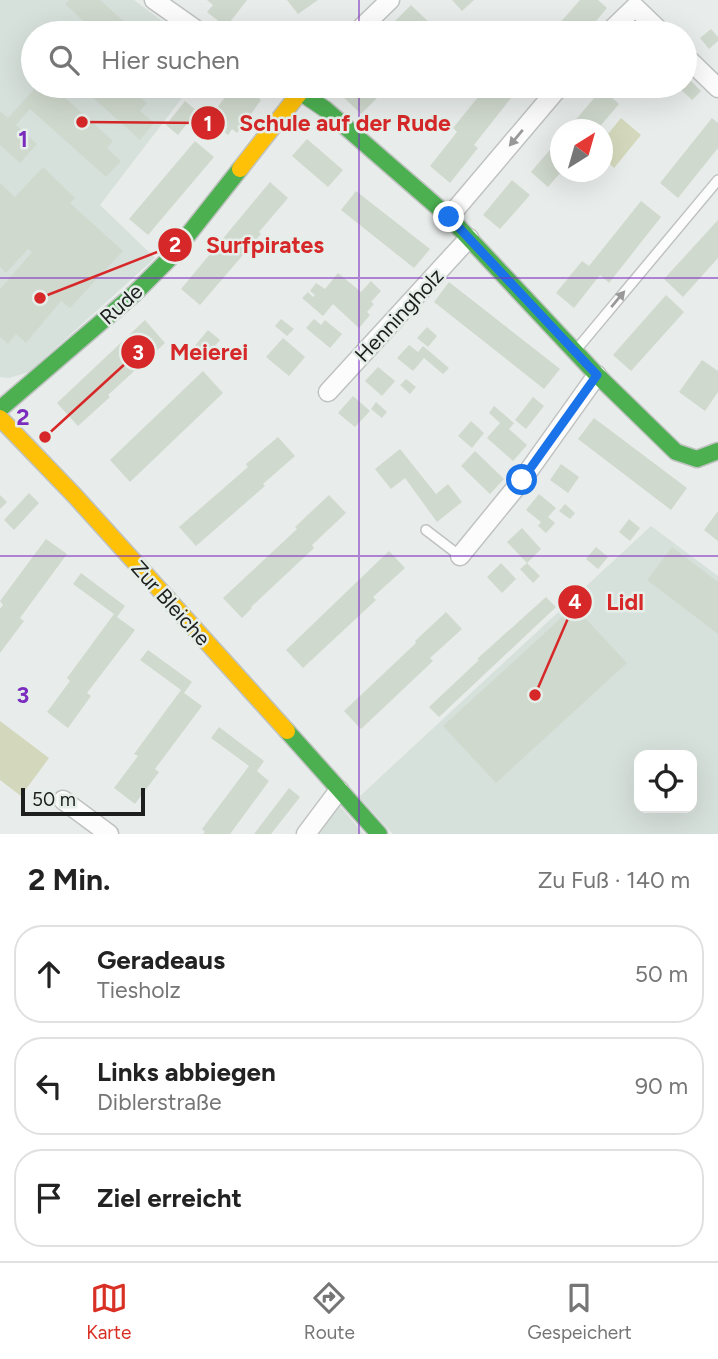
<!DOCTYPE html>
<html lang="de">
<meta charset="utf-8">
<style>
:root{--surface:#fff;--page:#f2f2f2;--text:#222;--muted:#767676;--line:#e0e0e0;--accent:#d93025}
body{margin:0;font-family:Figtree,sans-serif;background:var(--page);color:var(--text)}
.controls{position:absolute;right:21px;bottom:21px;display:grid;overflow:hidden;border-radius:14px;box-shadow:0 7px 28px #0002}
.controls button{width:63px;height:63px;display:grid;place-items:center;padding:0;border:0;border-bottom:2px solid var(--line);background:var(--surface);color:var(--text);font:35px sans-serif}
.compass{position:absolute;left:550px;top:119px;width:63px;height:63px;border-radius:50%;background:var(--surface);box-shadow:0 7px 28px #0002;rotate:37deg}
.scale{position:absolute;left:21px;bottom:18px;width:124px;box-sizing:border-box;padding-left:7px;border:4px solid #1d1f1e;border-top:0;font-size:19px;line-height:24px;white-space:nowrap;color:#1d1f1e;-webkit-text-stroke:5px #e6eeea;paint-order:stroke}
.stop{position:absolute;width:21px;height:21px;margin:-16px;border:5px solid #1a73e8;border-radius:50%;background:#fff}
.stop.end{background:#1a73e8;border-color:#fff;box-shadow:0 2px 7px #0008}
.list{margin:0;padding:0;list-style:none}
h2{display:flex;justify-content:space-between;align-items:center;height:91px;margin:0;padding:0 28px;font-size:30px}
h2 small{font-size:23px;font-weight:400;color:var(--muted)}
.list li{display:grid;grid-template-columns:46px 1fr auto;gap:21px;align-items:center;box-sizing:border-box;height:98px;margin:0 14px 14px;padding:0 14px;border:2px solid var(--line);border-radius:28px}
.list b{display:block;font-size:26px;white-space:nowrap}
.list p{margin:0;font-size:23px;white-space:nowrap;color:var(--muted)}
.list em{font-size:23px;font-style:normal;color:var(--muted)}
.icon{flex:none;width:38px;height:38px;fill:none;stroke:currentColor;stroke-width:2;stroke-linecap:round;stroke-linejoin:round}
.map{position:relative;flex:none;width:718px;height:834px;overflow:hidden}
.search{position:absolute;background:var(--surface);box-shadow:0 7px 28px #0002;left:21px;right:21px;top:21px;height:77px;display:flex;align-items:center;gap:18px;box-sizing:border-box;padding:0 24px;border-radius:38px;color:var(--muted);font-size:26px}
.sheet{height:427px;background:var(--surface)}
nav{display:flex;justify-content:space-around;align-items:center;box-sizing:border-box;height:98px;border-top:2px solid var(--line);background:var(--surface);font-size:19px;color:var(--muted)}
nav a{display:grid;justify-items:center;gap:4px}
nav .on{color:var(--accent)}
.map>svg:first-child{display:block}
.built{fill:#d7e1dc;fill-rule:evenodd}
.green{fill:#d3d8bc}
.building{fill:#d0d9ce}
.lines{fill:none;stroke-linecap:round;stroke-linejoin:round}
.lane-casing{stroke:#bfc2c0;stroke-width:12}
.street-casing{stroke:#bfc2c0;stroke-width:21}
.fast-casing{stroke:#bfc2c0;stroke-width:19}
.slow-casing{stroke:#bfc2c0;stroke-width:19}
.lane{stroke:#fcfcfc;stroke-width:9}
.street{stroke:#fcfcfc;stroke-width:18}
.fast{stroke:#4caf50;stroke-width:16}
.slow{stroke:#ffc107;stroke-width:16}
.oneway{fill:#989998}
.route{stroke:#1a73e8;stroke-width:9}
.grid{fill:none;stroke:#7b2cbf;stroke-width:2;stroke-opacity:0.55}
.labels{text-anchor:middle;dominant-baseline:central;stroke-width:5;stroke-linejoin:round;paint-order:stroke}
.street-label{font-size:21px;fill:#1d1f1e;stroke:#e6eeea}
.grid-label{font-size:23px;text-anchor:middle;font-weight:bold;fill:#7b2cbf;stroke:#e6eeea;stroke-width:5;stroke-linejoin:round;paint-order:stroke}
.leader{fill:none;stroke:#d62828;stroke-width:2.5}
.callout-dot{fill:#d62828;stroke:#e6eeea;stroke-width:2.5}
.mark-label{font-size:21px;text-anchor:middle;font-weight:bold;fill:#fff}
.callout-label{font-size:23px;text-anchor:middle;font-weight:bold;fill:#d62828;stroke:#e6eeea;stroke-width:5;stroke-linejoin:round;paint-order:stroke}
</style>
<div class="map">
<svg width="718" height="834" viewBox="0 0 718 834">
<rect width="100%" height="100%" fill="#e8ecea"/>
<path class="built" d="M0,0H134L178,33H33V86H191L100,205L155,258L29,372L9,378L0,377Z
M651,526L718,576V834H393L359,797ZM639,755H692V808H639Z
M338,804L364,834H316Z"/>
<path class="green" d="M621,118L641,135L614,168L603,157V140Z
M0,721L49,758L21,796L0,780Z"/>
<path class="building" d="M69,0H100L137,33H84L90,27L65,4Z
M207,0H247L226,27L207,12L213,5Z
M287,0H318L298,14Z
M452,0H474L462,11Z
M580,0H598L607,8L586,33H551Z
M411,5L440,33H383Z
M711,29L718,37V41L709,49L700,38Z
M685,75L701,91L692,100L677,86H685Z
M37,86H52L113,141L107,148L121,161L106,177L30,109L16,125L37,144L20,163L0,145V111L8,118Z
M80,86H127L147,103L140,111L154,123L140,140Z
M209,86H246L250,89L249,91L261,100L237,133L232,129L228,135L208,120L225,97Z
M332,86H389L361,114Z
M487,86H506L515,93L474,145L478,148L450,183L430,166L457,132L453,128Z
M602,89L619,104L597,130H579L572,124Z
M185,101L197,111L178,135L166,125Z
M712,118L718,123V148L678,198L660,183Z
M560,138L561,172L548,187L531,172Z
M307,139L343,170L328,187L292,156Z
M195,141L214,157L148,235L129,219Z
M43,167L75,198L70,203L123,251L70,308L61,301L26,343L16,334L8,344L0,337V289L32,252L28,249L6,273L0,267V183L15,197Z
M512,180L530,195L500,229L483,215Z
M270,182L288,198L259,232L261,234L200,305L181,289Z
M356,191L430,249L414,268L341,210Z
M641,201L661,217L609,283L600,275L574,308L556,293L582,261L589,266Z
M718,220V258L683,297L664,279Z
M338,273L361,292L371,281L381,291L371,302L374,304L367,312L370,315L359,328L333,304L323,316L302,298L308,292L313,297L315,295L310,291L316,283L325,289Z
M449,282L560,369L544,389L434,302Z
M666,295L684,312L631,371L613,355Z
M281,319L294,329L287,336L275,326Z
M314,319L321,325L325,320L342,334L330,348L306,328Z
M145,320L165,343L108,395L110,397L78,426L57,403Z
M427,327L437,336L428,347L417,338Z
M208,330L220,340L205,358L193,348Z
M283,338L305,357L289,376L266,357Z
M409,345L418,352L423,346L449,368L443,374L424,358L413,371L397,358Z
M702,360L718,371V392L705,411L679,392Z
M378,367L395,381L382,396L365,381Z
M203,371L223,393L130,482L110,460Z
M406,379L416,387L410,394L400,385Z
M353,396L370,411L355,427L338,413Z
M533,397L544,406L526,429L515,420Z
M376,402L387,412L382,418L371,409Z
M494,406L514,423L509,429L527,445L513,461L487,438L500,423L489,413Z
M594,418L687,488L671,510L578,439Z
M471,421L484,433L472,448L458,436Z
M278,437L295,456L263,484L265,486L196,546L179,527L248,467L246,464Z
M400,449L436,494L448,484L462,502L437,522L405,478L391,489L375,469Z
M475,451L504,479L490,494L461,466Z
M561,464L579,477L568,493L550,480Z
M29,493L39,503L14,530L4,520Z
M539,494L556,508L548,517L555,523L546,533L538,526L541,522L526,510Z
M0,495L7,502L0,509Z
M329,495L346,513L312,545L314,548L251,607L252,608L242,618L223,598L297,529L295,527Z
M565,504L575,513L570,519L559,511Z
M718,511V541L704,530Z
M629,519L640,528L630,541L619,532Z
M522,528L541,549L527,563L507,542Z
M46,539L67,554L20,618L24,621L0,653V609L3,605L0,601Z
M596,547L608,557L598,569L586,559Z
M672,547L718,582V634L647,580Z
M389,551L405,568L373,597L376,600L303,668L286,650Z
M501,563L516,579L502,593L487,577Z
M527,563L540,576L533,583L520,569Z
M81,573L125,606L117,617L135,630L87,693L91,696L68,728L47,712L70,681L67,678L114,614L73,584Z
M546,597L556,607L439,717L429,707L479,660L477,659Z
M574,606L627,663L496,783L443,726Z
M446,612L462,629L430,658L433,661L361,729L344,711L416,643L415,641Z
M148,650L192,682L184,693L202,706L155,769L159,772L135,804L114,788L138,756L134,754L181,690L140,660Z
M219,727L264,761L257,771L269,781L230,834H203L205,832L202,829L249,766L211,738Z
M289,788L300,797L271,834H254Z"/>
<g class="lines">
<defs>
<path id="lane" d="M576,350L718,180
M426,530L460,556"/>
<path id="street" d="M154,0L201,33
M356,33L390,0
M608,33L635,7L662,33
M685,56L718,88
M449,217L560,86
M328,392L469,238
M460,556L522,480L597,375
M63,800L109,834
M306,834L339,790"/>
<path id="fast" d="M291,86L325,109L449,217L597,375L676,452L697,459L718,451
M0,409L135,293L169,259L240,169
M287,731L379,834"/>
<path id="slow" d="M240,169L305,86
M0,418L75,496L287,731"/>
</defs>
<use href="#lane" class="lane-casing"/>
<use href="#street" class="street-casing"/>
<use href="#fast" class="fast-casing"/>
<use href="#slow" class="slow-casing"/>
<use href="#lane" class="lane"/>
<use href="#street" class="street"/>
<use href="#fast" class="fast"/>
<use href="#slow" class="slow"/>
</g>
<defs><path id="oneway-solid" d="M-6-.8H1V-3.2L6.5 0L1 3.2V.8H-6Z" transform="scale(1.75)"/></defs>
<g class="oneway">
<use href="#oneway-solid" transform="translate(516 138) rotate(130)"/>
<use href="#oneway-solid" transform="translate(618 299) rotate(-50)"/>
</g>
<g class="lines">
<path class="route" d="M449,217L597,375L522,480"/>
</g>
<path class="grid" d="M359,0V33M359,86V834M0,278H718M0,556H718"/>
<g class="labels">
<g class="street-label">
<text transform="translate(121 304) rotate(-42)">Rude</text>
<text transform="translate(399 315) rotate(-47)">Henningholz</text>
<text transform="translate(171 603) rotate(48)">Zur Bleiche</text>
</g>
</g>
<g class="grid-label">
<text x="23" y="147">1</text>
<text x="23" y="425">2</text>
<text x="23" y="703">3</text>
</g>
<path class="leader" d="M82 122L208 123M40 298L175 245M45 437L138 352M535 695L575 602"/>
<g class="callout-dot">
<circle cx="82" cy="122" r="7"/>
<circle cx="40" cy="298" r="7"/>
<circle cx="45" cy="437" r="7"/>
<circle cx="535" cy="695" r="7"/>
<circle cx="208" cy="123" r="18"/>
<circle cx="175" cy="245" r="18"/>
<circle cx="138" cy="352" r="18"/>
<circle cx="575" cy="602" r="18"/>
</g>
<g class="mark-label">
<text x="208" y="131">1</text>
<text x="175" y="252">2</text>
<text x="138" y="360">3</text>
<text x="575" y="609">4</text>
</g>
<g class="callout-label">
<text x="345" y="131">Schule auf der Rude</text>
<text x="265" y="253">Surfpirates</text>
<text x="209" y="360">Meierei</text>
<text x="625" y="610">Lidl</text>
</g>
</svg>
<div class="controls">
<button><svg class="icon" aria-label="locate" viewBox="0 0 24 24"><circle cx="12" cy="12" r="6"/><path d="M12 2v4M12 18v4M2 12h4M18 12h4"/></svg></button>
</div>
<svg class="compass" viewBox="-18 -18 36 36"><path d="M0-13l5 13h-10z" fill="#e53935"/><path d="M0 13l5-13h-10z" fill="#767676"/></svg>
<div class="scale">50 m</div>
<div class="stop" style="left:522px;top:480px"></div>
<div class="stop end" style="left:449px;top:217px"></div>
<div class="search"><svg class="icon" aria-label="search" viewBox="0 0 24 24"><circle cx="10" cy="10" r="6"/><path d="M15 15l6 6"/></svg>Hier suchen</div>
</div>
<section class="sheet">
<h2>2 Min.<small>Zu Fuß · 140 m</small></h2>
<ul class="list">
<li><svg class="icon" aria-label="ahead" viewBox="0 0 24 24"><path d="M12 20V5M6 11l6-6 6 6"/></svg><div><b>Geradeaus</b><p>Tiesholz</p></div><em>50 m</em></li>
<li><svg class="icon" aria-label="left" viewBox="0 0 24 24"><path d="M17 20v-9H6M10 6l-5 5 5 5"/></svg><div><b>Links abbiegen</b><p>Diblerstraße</p></div><em>90 m</em></li>
<li><svg class="icon" aria-label="arrive" viewBox="0 0 24 24"><path d="M6 21V4h12l-3 4 3 4H6"/></svg><div><b>Ziel erreicht</b></div></li>
</ul>
</section>
<nav>
<a class="on"><svg class="icon" aria-label="map" viewBox="0 0 24 24"><path d="M3 6l6-2 6 2 6-2v14l-6 2-6-2-6 2zM9 4v14M15 6v14"/></svg>Karte</a>
<a><svg class="icon" aria-label="directions" viewBox="0 0 24 24"><path d="M12 3l9 9-9 9-9-9zM9 14v-3h6M13 9l2 2-2 2"/></svg>Route</a>
<a><svg class="icon" aria-label="saved" viewBox="0 0 24 24"><path d="M7 4h10v16l-5-4-5 4z"/></svg>Gespeichert</a>
</nav>
